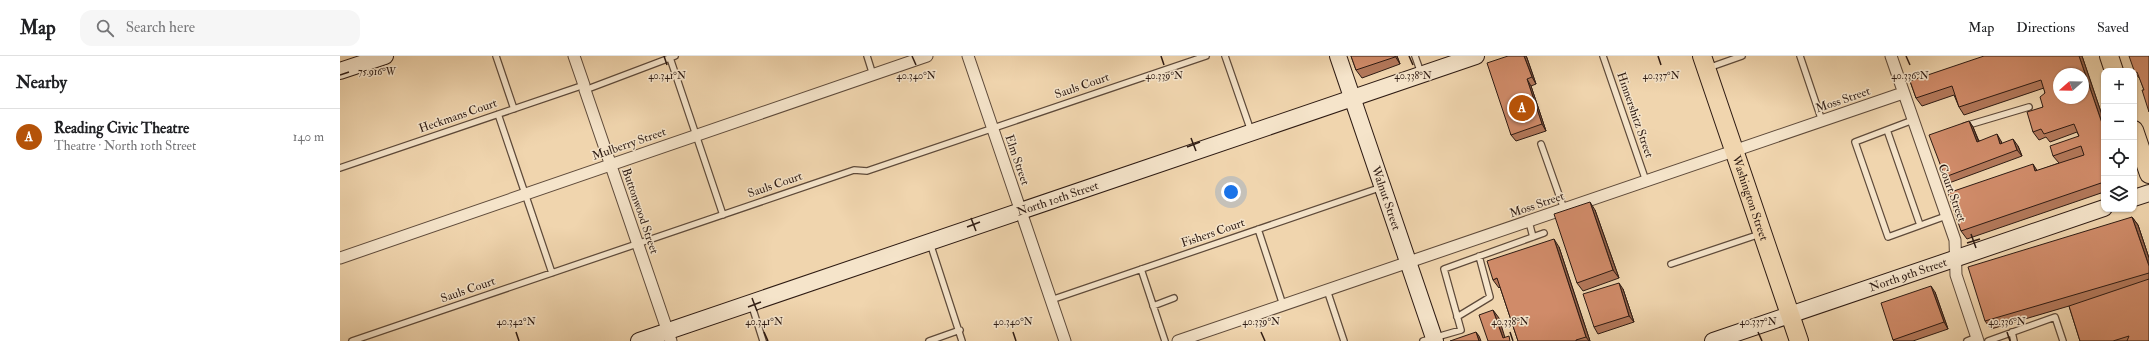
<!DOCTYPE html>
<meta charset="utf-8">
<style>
:root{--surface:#fff;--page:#f6f6f6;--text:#202124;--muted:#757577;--line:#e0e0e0;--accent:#b45309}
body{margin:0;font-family:"IM FELL Double Pica",serif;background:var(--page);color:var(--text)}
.controls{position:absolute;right:12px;top:12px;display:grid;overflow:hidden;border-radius:8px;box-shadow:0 1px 3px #0004}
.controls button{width:36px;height:36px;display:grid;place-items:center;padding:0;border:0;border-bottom:1px solid var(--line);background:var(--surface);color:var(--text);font:20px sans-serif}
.compass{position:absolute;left:1713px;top:12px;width:36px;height:36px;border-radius:50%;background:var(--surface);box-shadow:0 1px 3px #0004;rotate:250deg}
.you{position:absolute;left:891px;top:136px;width:14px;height:14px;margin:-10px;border:3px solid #fff;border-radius:50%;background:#1a73e8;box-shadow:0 0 0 6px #1a73e833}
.badge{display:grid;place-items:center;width:26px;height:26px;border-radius:50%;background:var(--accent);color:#fff;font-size:13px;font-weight:700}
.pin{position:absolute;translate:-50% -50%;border:2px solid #fff;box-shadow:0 1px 4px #0006}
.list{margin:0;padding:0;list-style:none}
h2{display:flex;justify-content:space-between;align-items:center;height:52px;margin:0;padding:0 16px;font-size:17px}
h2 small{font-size:13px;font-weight:400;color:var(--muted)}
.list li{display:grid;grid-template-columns:26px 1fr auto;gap:12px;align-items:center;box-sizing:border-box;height:56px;padding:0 16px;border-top:1px solid var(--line)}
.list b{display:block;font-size:15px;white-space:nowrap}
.list p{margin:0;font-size:13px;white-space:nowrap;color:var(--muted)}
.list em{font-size:13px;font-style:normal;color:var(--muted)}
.icon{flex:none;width:22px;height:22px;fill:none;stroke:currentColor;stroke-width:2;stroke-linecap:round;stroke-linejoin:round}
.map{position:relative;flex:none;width:1809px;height:285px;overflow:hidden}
header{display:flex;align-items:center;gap:24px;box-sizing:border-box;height:56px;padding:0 20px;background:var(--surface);border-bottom:1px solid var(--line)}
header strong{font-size:19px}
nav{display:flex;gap:22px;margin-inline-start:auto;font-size:14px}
.search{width:280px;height:36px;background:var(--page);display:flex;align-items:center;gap:10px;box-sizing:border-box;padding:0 14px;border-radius:12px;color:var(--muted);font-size:15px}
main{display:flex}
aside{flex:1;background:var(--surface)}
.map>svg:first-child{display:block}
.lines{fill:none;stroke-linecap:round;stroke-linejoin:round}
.lane-casing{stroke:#5e4a3a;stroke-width:8}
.street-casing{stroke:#5e4a3a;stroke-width:13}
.secondary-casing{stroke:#2e1b13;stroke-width:18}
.primary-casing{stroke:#2e1b13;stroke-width:20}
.lane{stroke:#f5e4ca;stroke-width:5.5}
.street{stroke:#f5e4ca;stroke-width:11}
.secondary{stroke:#f5e4ca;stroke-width:16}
.primary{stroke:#f0d5ae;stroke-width:18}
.wall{fill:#b3785a;stroke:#2e1b13}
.shaded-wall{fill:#92614a;stroke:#2e1b13}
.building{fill:#d08b69;stroke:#2e1b13;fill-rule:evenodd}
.ticks{fill:none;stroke:#2e1b13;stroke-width:1.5}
.labels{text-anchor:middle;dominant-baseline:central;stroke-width:3;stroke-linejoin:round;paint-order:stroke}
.street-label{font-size:12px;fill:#2e1b13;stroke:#f5e4ca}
.ticks-label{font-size:10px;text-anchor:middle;fill:#2e1b13;stroke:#f5e4ca;stroke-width:3;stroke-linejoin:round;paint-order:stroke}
</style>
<header>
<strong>Map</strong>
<div class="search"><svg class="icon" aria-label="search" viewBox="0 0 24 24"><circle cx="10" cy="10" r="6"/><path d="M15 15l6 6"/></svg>Search here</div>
<nav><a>Map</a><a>Directions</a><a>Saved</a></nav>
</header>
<main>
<aside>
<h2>Nearby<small></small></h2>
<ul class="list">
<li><span class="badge">A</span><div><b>Reading Civic Theatre</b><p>Theatre · North 10th Street</p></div><em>140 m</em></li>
</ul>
</aside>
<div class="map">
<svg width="1809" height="285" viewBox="0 0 1809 285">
<rect width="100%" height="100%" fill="#f0d5ae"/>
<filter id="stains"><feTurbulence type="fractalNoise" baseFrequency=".005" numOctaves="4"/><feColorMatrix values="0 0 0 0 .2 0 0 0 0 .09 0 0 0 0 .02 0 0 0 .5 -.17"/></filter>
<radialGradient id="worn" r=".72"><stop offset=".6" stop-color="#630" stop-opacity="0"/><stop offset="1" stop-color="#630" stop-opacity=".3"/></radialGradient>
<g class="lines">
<defs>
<path id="lane" d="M156,0L174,53
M527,0L533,19
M885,0L911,75
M1075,0L1081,17
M1263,0L1306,125
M1460,0L1482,65
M330,2L383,159
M1368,12L1402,0
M158,58L212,217
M1573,64L1515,86L1548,181L1606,160
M1625,70L1689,51
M1547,74L1580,169
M1201,88L1224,153
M0,112L244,29L245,34L335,0
M1189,166L1193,181
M918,173L943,249
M590,187L622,285
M1331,208L1420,178
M801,213L825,285
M987,234L1004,285
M711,244L1042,131
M411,247L423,285
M813,250L834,242
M1117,261L1150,241L1139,200
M1672,276L1674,285
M12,285L514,114L527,115L866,0
M589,285L620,274
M1083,285L1121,274L1104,213L1204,177
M1627,285L1637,281
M1648,285L1715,261L1723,285"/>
<path id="street" d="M234,0L244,29
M628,0L725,285
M1551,0L1615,184L1616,219L1638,285
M245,34L331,285
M0,202L587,0
M838,285L1563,37"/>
<g id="secondary">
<path id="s1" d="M998,0L1095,285"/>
<path d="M0,15L45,0"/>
<path d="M1794,142L1809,137"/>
<path id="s2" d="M299,285L1136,0"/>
<path id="s3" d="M1373,285L1764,152"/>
</g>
<g id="primary">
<path id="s4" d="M1362,0L1459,285"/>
<path d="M1769,0L1774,15"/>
<path d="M1794,74L1809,118"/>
</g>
</defs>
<use href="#lane" class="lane-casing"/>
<use href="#street" class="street-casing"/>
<use href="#secondary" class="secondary-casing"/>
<use href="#primary" class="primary-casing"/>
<use href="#lane" class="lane"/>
<use href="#street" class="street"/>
<use href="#secondary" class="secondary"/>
<use href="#primary" class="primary"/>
</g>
<path class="wall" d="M1011,0H1057L1060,8L1022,22L1016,14Z
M1168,0H1186L1187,2L1196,28L1191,30L1206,75L1176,85L1171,79Z
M1742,0L1764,65V136L1627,183L1621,175L1697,115L1719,107L1713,100L1739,80L1737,76L1710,86L1706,81L1699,84L1693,76L1703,51L1705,37L1704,32L1624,59L1619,51L1614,39L1582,50L1576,42L1570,25Z
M1809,0L1804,34L1800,23L1795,17Z
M1629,65L1633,71L1639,85H1661L1662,88L1678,90L1682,100L1609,127L1605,121Z
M1255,154L1279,222L1243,235L1237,227Z
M1792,161L1798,169L1809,202V285H1740L1729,250L1651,273L1645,265Z
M1219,191L1250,285H1178L1160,231L1159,232L1153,224Z
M1283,233L1294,266L1258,278L1254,271Z
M1595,236L1608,273L1573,285H1554L1553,284Z"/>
<path class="shaded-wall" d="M1055,0H1057L1060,8Z
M1184,0H1186L1187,2L1196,28L1192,21Z
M1739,0H1742L1764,65V73Z
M1187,23L1191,30L1206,75L1202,68Z
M1629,65L1633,71L1641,92L1637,86Z
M1657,78L1661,85L1665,95L1660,88Z
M1673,83L1678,90L1682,100L1677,94Z
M1693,108L1698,116L1695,115Z
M1250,146L1255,154L1279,222L1273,214Z
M1792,161L1798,169L1809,202V210Z
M1214,183L1219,191L1250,285H1249L1246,281Z
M1279,227L1283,233L1294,266L1289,260Z
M1591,230L1595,236L1608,273L1604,266Z
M1153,254L1159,262L1166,285L1163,282Z
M1136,276L1139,280L1141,285H1139Z"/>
<path class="building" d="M1011,0H1055V1L1016,14Z
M1168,0H1184L1192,21L1187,23L1202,68L1171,79L1147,7Z
M1644,0H1739L1764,73V126L1621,175L1608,137L1693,108L1695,115L1744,99L1741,90L1713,100L1710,90L1739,80L1734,68L1704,78L1701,73L1693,76L1687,56L1703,51L1700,41L1705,37L1701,24L1619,51L1612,30L1576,42L1570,25ZM1719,18H1743V42H1719Z
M1789,0H1809V56L1802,34H1804L1797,16L1795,17Z
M1629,65L1637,86L1657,78L1660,88L1673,83L1677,94L1605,121L1589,79Z
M1250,146L1273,214L1237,227L1214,158Z
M1792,161L1809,210V217L1645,265L1628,211Z
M1214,183L1246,281L1236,284V285H1178L1157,222L1153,224L1147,205Z
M1809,223V285H1787L1789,280L1773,285H1740L1729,250Z
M1279,227L1289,260L1254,271L1243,238Z
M1591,230L1604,266L1553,284L1541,247Z
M1153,254L1163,282L1169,280L1170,285H1148L1139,259Z
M1136,276L1139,285H1110Z"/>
<path class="ticks" d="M324,0L327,9M572,0L576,9M821,0L824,9M1069,0L1073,9M1318,0L1321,9M1566,0L1570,9M0,19L9,16M851,82L856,95M847,91L860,86M631,162L636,175M627,171L640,166M1631,178L1636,192M1627,187L1640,183M412,242L417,255M408,251L421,246M176,276L179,285M424,276L428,285M673,276L676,285M921,276L925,285M1170,276L1173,285M1418,276L1422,285M1667,276L1670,285"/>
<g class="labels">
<g class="street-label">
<text transform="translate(742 30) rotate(-19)">Sauls Court</text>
<text transform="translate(1503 44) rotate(-19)">Moss Street</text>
<text transform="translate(1295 59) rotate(71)">Hinnershitz Street</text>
<text transform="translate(118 60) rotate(-19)">Heckmans Court</text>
<text transform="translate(289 88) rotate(-19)">Mulberry Street</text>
<text transform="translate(677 104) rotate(71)">Elm Street</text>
<text transform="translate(435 129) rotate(-19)">Sauls Court</text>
<text transform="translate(1612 137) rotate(70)">Court Street</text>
<text stroke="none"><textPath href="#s2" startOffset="442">North 10th Street</textPath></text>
<text stroke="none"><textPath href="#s1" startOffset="150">Walnut Street</textPath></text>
<text stroke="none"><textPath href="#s4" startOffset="150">Washington Street</textPath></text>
<text transform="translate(1197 149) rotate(-19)">Moss Street</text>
<text transform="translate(300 155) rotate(71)">Buttonwood Street</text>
<text transform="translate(873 177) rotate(-19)">Fishers Court</text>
<text stroke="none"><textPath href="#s3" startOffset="206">North 9th Street</textPath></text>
<text transform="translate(128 234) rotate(-19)">Sauls Court</text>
</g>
</g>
<g class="ticks-label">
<text x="37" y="19">75.916°W</text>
<text x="327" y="23">40.341°N</text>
<text x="576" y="23">40.340°N</text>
<text x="824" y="23">40.339°N</text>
<text x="1073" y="23">40.338°N</text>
<text x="1321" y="23">40.337°N</text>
<text x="1570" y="23">40.336°N</text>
<text x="176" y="269">40.342°N</text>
<text x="424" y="269">40.341°N</text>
<text x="673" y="269">40.340°N</text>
<text x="921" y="269">40.339°N</text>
<text x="1170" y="269">40.338°N</text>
<text x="1418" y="269">40.337°N</text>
<text x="1667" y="269">40.336°N</text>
</g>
<rect width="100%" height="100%" filter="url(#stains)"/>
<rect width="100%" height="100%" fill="url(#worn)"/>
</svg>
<div class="controls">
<button>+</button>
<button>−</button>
<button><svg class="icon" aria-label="locate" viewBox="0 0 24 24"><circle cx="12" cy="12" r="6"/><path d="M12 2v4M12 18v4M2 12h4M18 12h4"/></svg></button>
<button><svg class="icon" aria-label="layers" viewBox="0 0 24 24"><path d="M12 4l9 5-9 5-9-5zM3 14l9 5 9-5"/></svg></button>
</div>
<svg class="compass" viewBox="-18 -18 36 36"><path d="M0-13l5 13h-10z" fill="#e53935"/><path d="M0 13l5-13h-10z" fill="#757577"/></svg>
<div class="you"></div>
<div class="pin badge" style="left:1182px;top:52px">A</div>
</div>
</main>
